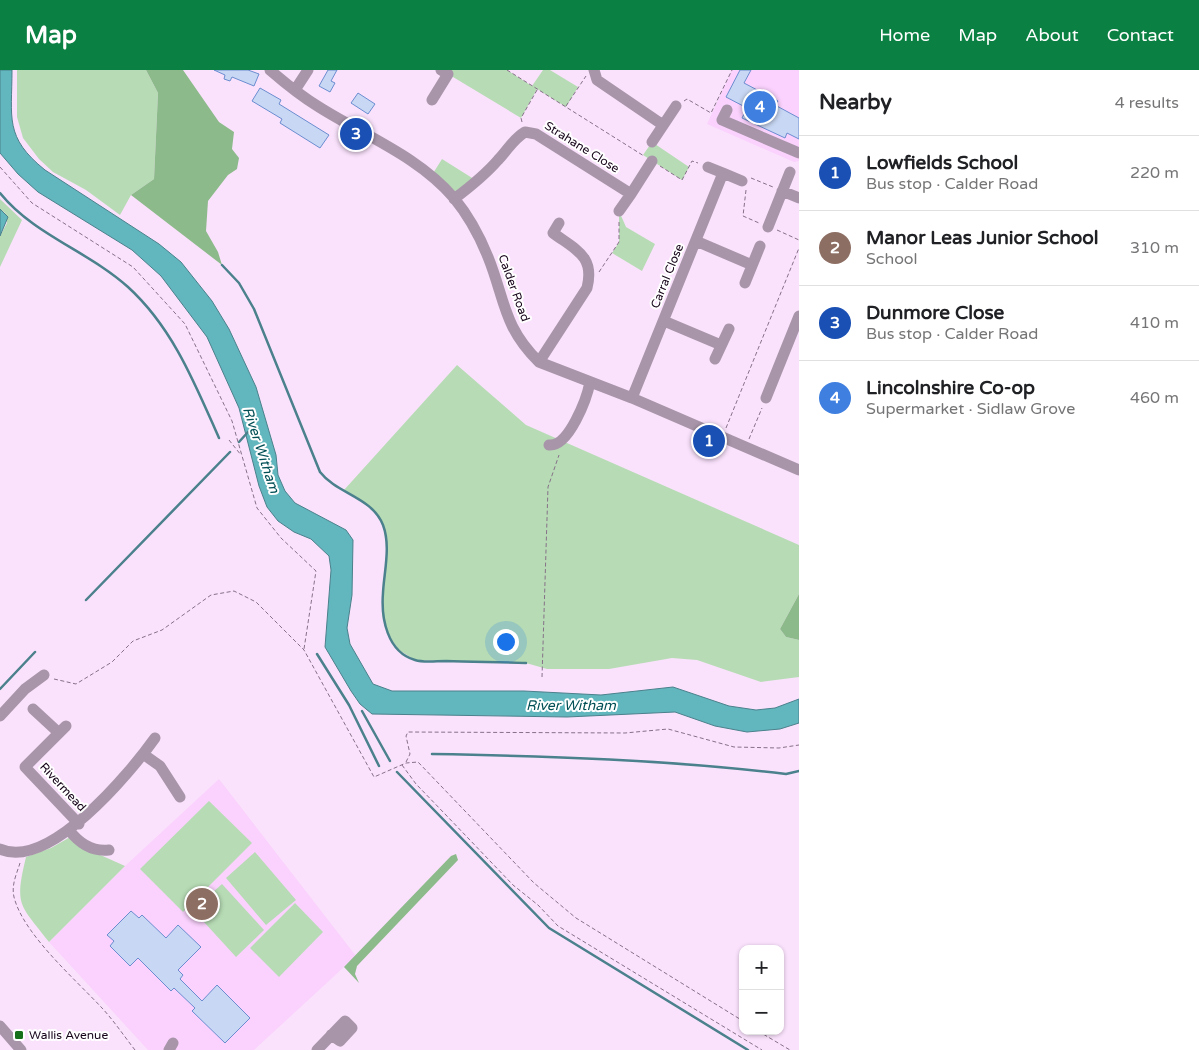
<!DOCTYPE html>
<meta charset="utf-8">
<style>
:root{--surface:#fff;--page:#f6f6f6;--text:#202124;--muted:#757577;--line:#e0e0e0;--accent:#0b8043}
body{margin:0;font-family:"Varela Round",sans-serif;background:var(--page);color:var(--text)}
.controls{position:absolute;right:15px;bottom:15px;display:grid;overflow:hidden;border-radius:10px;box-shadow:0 1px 4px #0004}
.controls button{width:45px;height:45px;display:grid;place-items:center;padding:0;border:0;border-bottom:1px solid var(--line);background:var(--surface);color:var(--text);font:25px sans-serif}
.you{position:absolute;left:505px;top:571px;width:18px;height:18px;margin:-12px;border:4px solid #fff;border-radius:50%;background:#1a73e8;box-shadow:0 0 0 8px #1a73e833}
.badge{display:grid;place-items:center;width:32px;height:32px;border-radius:50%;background:var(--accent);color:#fff;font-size:16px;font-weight:700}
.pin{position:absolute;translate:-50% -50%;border:2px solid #fff;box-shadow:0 1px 5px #0006}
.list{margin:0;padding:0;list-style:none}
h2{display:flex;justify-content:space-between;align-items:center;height:65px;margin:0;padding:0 20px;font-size:21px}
h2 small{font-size:16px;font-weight:400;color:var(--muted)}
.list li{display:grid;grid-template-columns:32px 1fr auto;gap:15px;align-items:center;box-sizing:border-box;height:75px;padding:0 20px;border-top:1px solid var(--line)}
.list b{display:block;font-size:19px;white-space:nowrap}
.list p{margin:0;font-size:16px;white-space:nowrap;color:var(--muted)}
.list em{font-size:16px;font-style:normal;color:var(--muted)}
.map{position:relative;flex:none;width:799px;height:980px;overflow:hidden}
header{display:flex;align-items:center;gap:30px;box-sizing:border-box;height:70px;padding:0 25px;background:var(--accent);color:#fff}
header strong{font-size:24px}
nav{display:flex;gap:28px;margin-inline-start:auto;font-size:18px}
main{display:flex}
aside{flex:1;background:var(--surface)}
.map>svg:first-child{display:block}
.built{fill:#fad2fd}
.green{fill:#b7dcb5}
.forest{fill:#8dba8b}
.water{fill:#62b6be;stroke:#4b818c}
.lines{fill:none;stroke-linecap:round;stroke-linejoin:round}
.stream{stroke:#4b818c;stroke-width:2.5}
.building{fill:#c8d7f4;stroke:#6b8dd0}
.path{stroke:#867188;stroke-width:1;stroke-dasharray:4 2.5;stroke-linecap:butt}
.minor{stroke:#a895aa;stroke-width:11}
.poi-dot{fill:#166f1b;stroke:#fff;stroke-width:2}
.labels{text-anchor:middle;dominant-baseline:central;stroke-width:4;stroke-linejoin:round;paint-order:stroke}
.street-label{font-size:12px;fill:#160419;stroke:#fff}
.poi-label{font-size:12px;fill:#160419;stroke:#fff;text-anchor:start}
.water-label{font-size:14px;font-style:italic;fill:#004f55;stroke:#fff}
</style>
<header>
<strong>Map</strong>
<nav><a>Home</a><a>Map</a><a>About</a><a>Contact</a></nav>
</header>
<main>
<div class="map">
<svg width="799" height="980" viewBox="0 0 799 980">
<rect width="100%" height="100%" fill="#fae2fc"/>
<path class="built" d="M732,0H799V91L794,92L707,54Z
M219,709L356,886L254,980H148L49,872L125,796Z"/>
<path class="green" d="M17,0H146L158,23L154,109L131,125L120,145L86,120L53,102L39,89L23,68L17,47Z
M451,0H507L532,16L543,0H550L578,17L566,37L537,19L521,48L448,4Z
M652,72L689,97L682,110L643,85Z
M442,89L477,111L454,129L432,105Z
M0,129L22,150L0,197V166L7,153L5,143L0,139Z
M619,141L626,157L655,174L642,201L612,183L619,172Z
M457,295L526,355L799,475V524L780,559L786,567L799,570V607L761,612L697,590L672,588L609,599H547L526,593L415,590L399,580L387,563L382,545L387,481L383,455L375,443L357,427L344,420Z
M209,731L252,773L183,842L140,799Z
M72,766L78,775L125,796L49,872C20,834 14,837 26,787L51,778Z
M255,782L296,830L266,855L226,808Z
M222,814L264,860L236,887L193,840Z
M295,833L323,862L279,907L250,878Z"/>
<path class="forest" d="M146,0H183L219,52L234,62L232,79L239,88L237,99L228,105L208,131L206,161L218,182L222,195L131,125L154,109L158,23Z
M799,524V570L786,567L780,559Z
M456,784L458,790L357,896L355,904L359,913L344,897L451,786Z"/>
<path class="water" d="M0,0H12C12,48 4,67 45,100L159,174L181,192L212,231L229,259L256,317L276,385L278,405L285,421L295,433L346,460L353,470L352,525L347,558L350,574L373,614L392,621H524L601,625L673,617L729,636L756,640L775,638L799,629V653L780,659L747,662L715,656L675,642L567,647L372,644L360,634L351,621L325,577L331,500L329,486L311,469L294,462L278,451L267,437L259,416L239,338L207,267L161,206L132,180L38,122L18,104L0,83Z
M0,139L8,147L0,166Z"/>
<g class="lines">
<path class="stream" d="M0,123C34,165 88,181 128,217C173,258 195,314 219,368
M222,195L239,213L254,239L320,402C337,424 372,427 383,455C391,476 384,502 383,523C381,548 387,582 415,590C424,593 436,591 446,591C472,592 499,592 526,593
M239,372L248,362
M86,530L230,382
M317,584L349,635L379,696
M0,619L35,582
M362,641L390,691
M432,684C551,686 668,690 786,704L799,701
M397,702L549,858L748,980"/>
</g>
<path class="building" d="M214,0H248L259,4L254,16L232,7L230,11L224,9L225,5Z
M328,0H337L331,11L335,13L330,22L319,16Z
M740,0H751L744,13L778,31L775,35L799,48V69L787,63L785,68L742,48L747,38L726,27Z
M260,18L281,30L279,34L329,65L320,78L280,53L282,49L252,31Z
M358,23L375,34L368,44L351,33Z
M131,841L139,848L142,845L166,868L178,855L201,877L178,900L183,905L180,909L202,931L217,915L250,948L225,973L192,941L195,938L174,918L171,921L138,888L130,896L110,876L114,871L107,865Z"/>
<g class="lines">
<path class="path" d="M507,0L644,86
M684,31L687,29L711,43L732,0
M566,36L586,6
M522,52L521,48L537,20
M660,96L682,110L692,91L698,93
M0,97L32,133L133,197L185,254L232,351L257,438L281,468L316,501L304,579
M751,108L773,117
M746,120L743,146L759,153
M777,160L799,170
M599,202L619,172V152
M726,358L799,178
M749,369L762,338
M229,370L241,385
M542,607L548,417L559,385
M54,609L76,614L112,592L133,571L162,560L211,525L234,521L256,532L304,580L374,707L406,693L418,692L534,813L576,848L743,951
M406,692L410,684L406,666L408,662L625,663L668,659L734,677L779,678L799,675
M402,695L416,714L445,744L513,815L538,835L558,856L762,980
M20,793C17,803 11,815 14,827C23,864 76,910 102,938C114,951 124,966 135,980
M758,961L790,980"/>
<path class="minor" d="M270,0C285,13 301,26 319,37C365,66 418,86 454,128C468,145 480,167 488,187C505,229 503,257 539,292L632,328L799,400
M594,0L597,10L663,55
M295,20L308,0
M432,30L448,4L441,0
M727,40L722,50L799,83
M652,72L676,36
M723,103L742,111
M782,121L799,128
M631,124L652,91
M454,129C470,117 485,105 498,90C508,80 512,70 525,62L536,64L631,124L619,141
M768,157L790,102
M696,171L752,195
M745,213L760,176
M664,251L721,275
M715,289L729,259
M539,292L587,218C595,186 576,180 553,163L559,153
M632,328L723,103L708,97
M766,328L799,246
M549,375C569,377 587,328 590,312
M33,639L59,663
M0,646L25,619L44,605
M66,656L25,697L79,754
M143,684L160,696L180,727
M69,760C79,773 92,782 109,780
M0,779C49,801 130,703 155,668
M0,956L21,980
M169,980L173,973
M317,980L345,951L352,958L340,971L331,965"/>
</g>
<rect class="poi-dot" x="14" y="960" width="10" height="10" rx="2.5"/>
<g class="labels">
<g class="street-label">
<text transform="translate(582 77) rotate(32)">Strahane Close</text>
<text transform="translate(667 206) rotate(-68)">Carral Close</text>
<text transform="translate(514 218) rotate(70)">Calder Road</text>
<text transform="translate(63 717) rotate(47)">Rivermead</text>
</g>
<g class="poi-label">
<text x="29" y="965">Wallis Avenue</text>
</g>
<g class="water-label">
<text transform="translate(261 380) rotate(72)">River Witham</text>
<text x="571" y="635">River Witham</text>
</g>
</g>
</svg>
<div class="controls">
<button>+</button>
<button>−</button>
</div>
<div class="you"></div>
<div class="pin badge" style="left:709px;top:371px;background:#1a4fb4">1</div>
<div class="pin badge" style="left:202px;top:834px;background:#8d6e63">2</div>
<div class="pin badge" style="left:356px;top:64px;background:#1a4fb4">3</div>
<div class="pin badge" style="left:760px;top:37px;background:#3f7fe0">4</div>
</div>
<aside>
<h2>Nearby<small>4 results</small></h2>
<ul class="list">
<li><span class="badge" style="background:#1a4fb4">1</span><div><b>Lowfields School</b><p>Bus stop · Calder Road</p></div><em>220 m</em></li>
<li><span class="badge" style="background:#8d6e63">2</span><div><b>Manor Leas Junior School</b><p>School</p></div><em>310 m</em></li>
<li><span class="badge" style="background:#1a4fb4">3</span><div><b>Dunmore Close</b><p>Bus stop · Calder Road</p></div><em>410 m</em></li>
<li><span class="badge" style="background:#3f7fe0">4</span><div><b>Lincolnshire Co-op</b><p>Supermarket · Sidlaw Grove</p></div><em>460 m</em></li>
</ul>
</aside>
</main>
